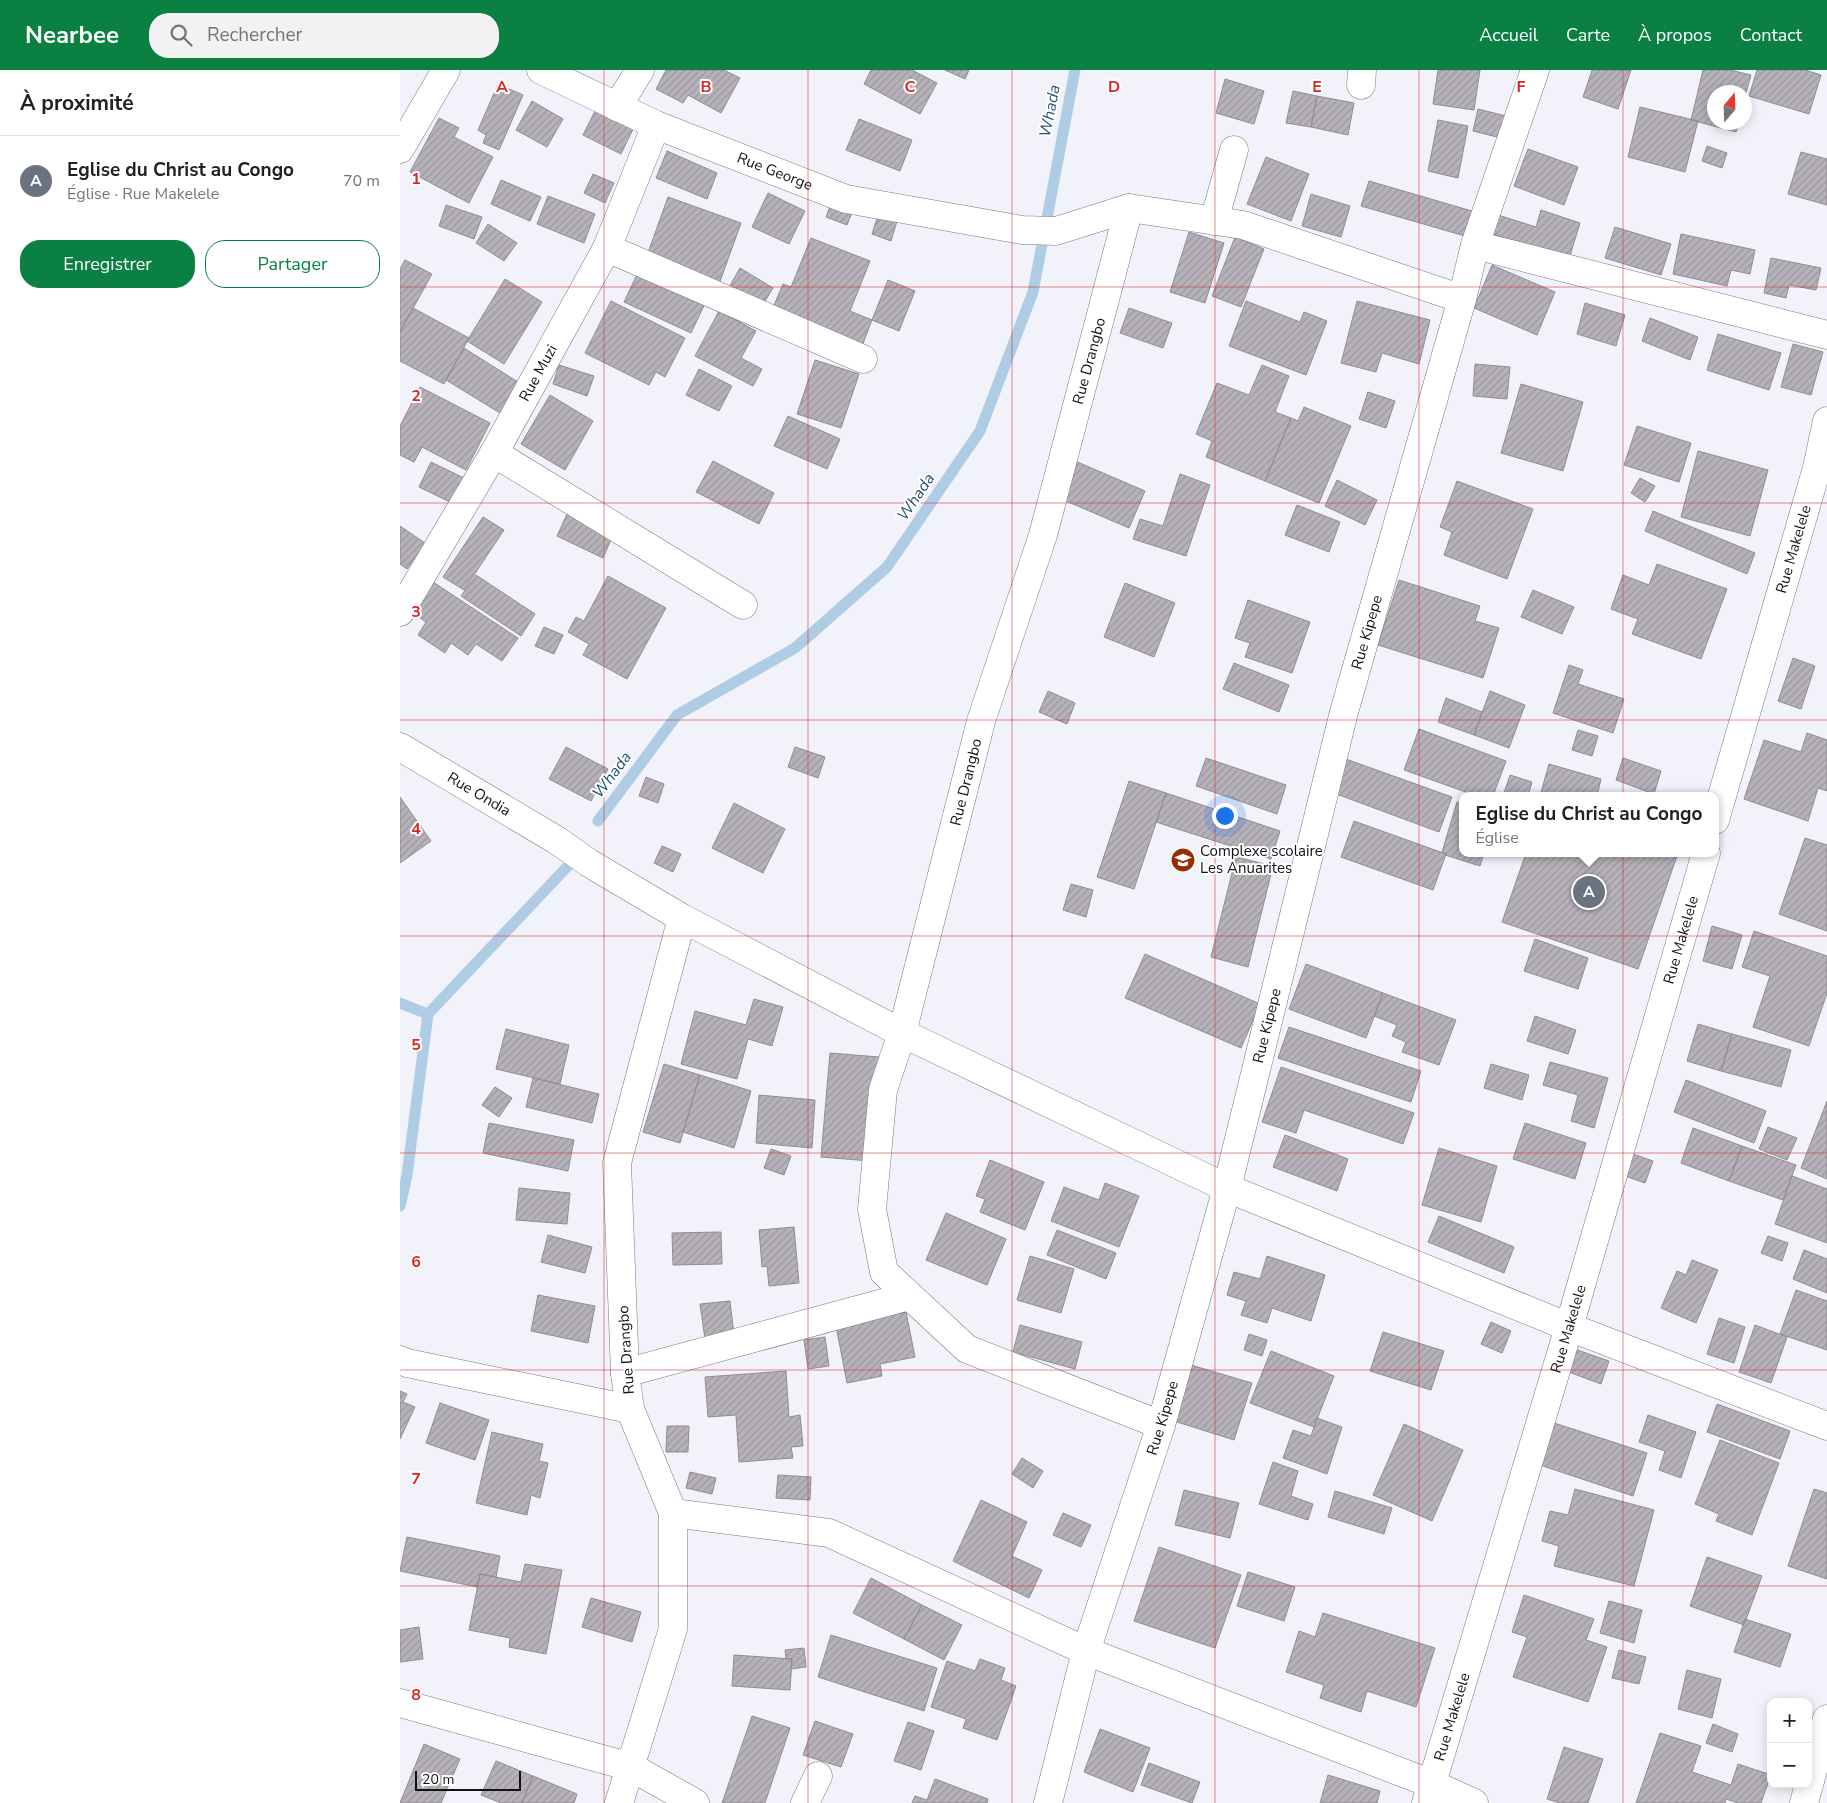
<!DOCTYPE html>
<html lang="fr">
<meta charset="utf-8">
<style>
:root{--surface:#fff;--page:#f2f2f2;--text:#202124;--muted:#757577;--line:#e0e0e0;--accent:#0b8043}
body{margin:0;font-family:"Nunito Sans",sans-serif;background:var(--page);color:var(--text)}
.controls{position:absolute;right:15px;bottom:15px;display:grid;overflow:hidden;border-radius:10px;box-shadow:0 2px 12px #0003}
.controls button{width:45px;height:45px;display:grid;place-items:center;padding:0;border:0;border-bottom:1px solid var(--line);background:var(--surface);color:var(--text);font:25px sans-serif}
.compass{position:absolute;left:1307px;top:15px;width:45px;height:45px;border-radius:50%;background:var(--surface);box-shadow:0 2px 12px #0003;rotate:19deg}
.scale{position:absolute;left:15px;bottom:12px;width:106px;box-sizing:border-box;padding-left:5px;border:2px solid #121215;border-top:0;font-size:14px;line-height:18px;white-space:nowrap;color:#121215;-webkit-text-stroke:4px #fff;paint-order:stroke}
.you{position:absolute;left:824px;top:745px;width:18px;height:18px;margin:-12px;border:4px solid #fff;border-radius:50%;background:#1a73e8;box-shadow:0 0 0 8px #1a73e833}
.badge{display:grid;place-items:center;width:32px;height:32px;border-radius:50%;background:var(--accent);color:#fff;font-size:16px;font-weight:700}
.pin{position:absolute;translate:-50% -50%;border:2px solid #fff;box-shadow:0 1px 5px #0006}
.popup{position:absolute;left:1059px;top:722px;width:260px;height:65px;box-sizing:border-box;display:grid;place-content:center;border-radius:10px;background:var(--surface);filter:drop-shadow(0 1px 4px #0005);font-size:16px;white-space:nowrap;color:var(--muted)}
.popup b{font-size:19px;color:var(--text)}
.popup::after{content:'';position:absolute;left:50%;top:100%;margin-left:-10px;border:10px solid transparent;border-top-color:var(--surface)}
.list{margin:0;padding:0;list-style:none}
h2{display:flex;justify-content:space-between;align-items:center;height:65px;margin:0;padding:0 20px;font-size:21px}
h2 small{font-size:16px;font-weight:400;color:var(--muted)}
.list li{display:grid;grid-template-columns:32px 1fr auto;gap:15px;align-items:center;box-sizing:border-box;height:90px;padding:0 20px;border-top:1px solid var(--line)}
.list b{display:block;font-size:19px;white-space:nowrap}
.list p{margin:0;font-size:16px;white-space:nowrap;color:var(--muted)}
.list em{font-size:16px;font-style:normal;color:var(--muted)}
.actions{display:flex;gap:10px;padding:15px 20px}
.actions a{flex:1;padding:11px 0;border:1px solid var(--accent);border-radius:20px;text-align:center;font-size:18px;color:var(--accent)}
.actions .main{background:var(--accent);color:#fff}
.icon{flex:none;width:28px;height:28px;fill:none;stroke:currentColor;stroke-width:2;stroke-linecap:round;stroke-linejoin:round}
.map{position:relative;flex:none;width:1427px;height:1733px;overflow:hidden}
header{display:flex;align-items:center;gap:30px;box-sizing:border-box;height:70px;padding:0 25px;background:var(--accent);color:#fff}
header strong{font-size:24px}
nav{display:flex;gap:28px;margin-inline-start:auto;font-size:18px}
.search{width:350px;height:45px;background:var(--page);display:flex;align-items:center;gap:12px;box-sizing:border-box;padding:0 18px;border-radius:20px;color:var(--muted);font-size:19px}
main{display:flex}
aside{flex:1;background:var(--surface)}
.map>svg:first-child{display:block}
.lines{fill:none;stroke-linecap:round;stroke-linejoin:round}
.stream{stroke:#aecce4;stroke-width:11}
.building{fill:url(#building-hatch);stroke:#908c93}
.minor-casing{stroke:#797880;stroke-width:29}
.minor{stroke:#fff;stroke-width:28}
.grid{fill:none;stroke:#d62828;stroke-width:1;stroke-opacity:0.55}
.labels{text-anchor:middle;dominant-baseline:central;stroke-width:4;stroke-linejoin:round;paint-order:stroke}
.street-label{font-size:15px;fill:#121215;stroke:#fff}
.poi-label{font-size:15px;fill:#121215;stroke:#fff;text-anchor:start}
.water-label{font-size:16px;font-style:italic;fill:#215274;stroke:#fff}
.grid-label{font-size:16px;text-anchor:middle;font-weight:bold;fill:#d62828;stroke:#fff;stroke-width:4;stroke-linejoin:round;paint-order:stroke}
</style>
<header>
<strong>Nearbee</strong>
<div class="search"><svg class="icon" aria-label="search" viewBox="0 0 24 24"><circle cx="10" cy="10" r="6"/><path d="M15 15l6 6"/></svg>Rechercher</div>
<nav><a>Accueil</a><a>Carte</a><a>À propos</a><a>Contact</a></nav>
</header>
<main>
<aside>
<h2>À proximité<small></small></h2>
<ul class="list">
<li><span class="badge" style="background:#6b7280">A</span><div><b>Eglise du Christ au Congo</b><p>Église · Rue Makelele</p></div><em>70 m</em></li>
</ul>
<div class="actions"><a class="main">Enregistrer</a><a>Partager</a></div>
</aside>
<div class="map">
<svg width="1427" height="1733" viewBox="0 0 1427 1733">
<defs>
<pattern id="building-hatch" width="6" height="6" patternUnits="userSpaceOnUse" patternTransform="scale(1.25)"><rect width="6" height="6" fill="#b7b2ba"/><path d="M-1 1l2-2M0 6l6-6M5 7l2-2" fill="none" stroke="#9c989f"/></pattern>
</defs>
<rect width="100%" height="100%" fill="#f2f2fb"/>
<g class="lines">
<path class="stream" d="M198,751L277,645L395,578L487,497L580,361L633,222L675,0
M0,933L28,944
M0,1136L7,1105L28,944L167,797"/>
</g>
<path class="building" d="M266,0H324L340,8L321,43L288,25L283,33L256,19Z
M471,0H512L537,13L520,44L464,14Z
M545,0H569L565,9Z
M1038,0H1080L1074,40L1033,34Z
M1192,0H1231L1218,39L1183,27Z
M1303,0H1330L1351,5L1344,30V22H1314V52H1339L1336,62L1291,50Z
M1357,0H1405L1421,5L1409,44L1349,26Z
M825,9L864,21L854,54L816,43Z
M98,14L123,25L99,80L83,73L86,65L78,60Z
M893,21L917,26L911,57L886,53Z
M917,26L954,33L948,65L911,57Z
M132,31L163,49L147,77L116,60Z
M1240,37L1298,51L1285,102L1228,87Z
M196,39L234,57L221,84L183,65Z
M1078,39L1106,46L1101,68L1073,61Z
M39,48L59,58L54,67L93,87L69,133L10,102Z
M459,49L512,70L500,101L446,80Z
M1038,50L1068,56L1058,108L1028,101Z
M1307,76L1327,83L1322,98L1302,91Z
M1128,79L1178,97L1164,135L1114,116Z
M267,81L317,103L307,129L256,108Z
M1401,82L1427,89V135L1388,124Z
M866,87L909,104L891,151L847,134Z
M193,104L214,113L205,133L184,123Z
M101,110L141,127L130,151L91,134Z
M969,111L1072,141L1065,166L961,136Z
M368,123L405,141L389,174L352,157Z
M911,124L950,136L941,167L902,156Z
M148,126L195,144L184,173L137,154Z
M268,127L341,153L318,217L245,191Z
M432,131L453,140L447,155L426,147Z
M46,135L82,147L74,169L39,156Z
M1141,140L1180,153L1169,189L1092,164L1098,145L1136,157Z
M478,145L497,151L491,171L472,164Z
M88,154L117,173L104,191L76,173Z
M1215,157L1271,174L1261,205L1205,188Z
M789,162L824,173L805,233L770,222Z
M1281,164L1355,180L1350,204L1331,200L1327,216L1273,204Z
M835,167L864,179L841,237L812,226Z
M411,168L470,191L450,241L472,250L462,276L372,240L383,214L391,217Z
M1371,188L1421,198L1416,220L1389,215L1386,228L1364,223Z
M5,190L32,204L0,262V199Z
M1092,195L1155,222L1137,265L1074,238Z
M241,196L308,227L291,263L224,232Z
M340,198L373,218L359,241L327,221Z
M105,209L142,232L104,294L67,271Z
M488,210L515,221L499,261L472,250Z
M211,231L285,268L265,307L256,302L249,315L185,283Z
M846,231L900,252L904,242L927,251L906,305L829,276Z
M957,231L1030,250L1019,294L982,283L976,302L941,293Z
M1185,233L1225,245L1216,276L1177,264Z
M13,238L69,268L44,314L0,291V262Z
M729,238L772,253L763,278L720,263Z
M319,241L356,261L341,288L362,299L353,316L295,286Z
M1250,248L1298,267L1290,290L1242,271Z
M1318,264L1381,283L1369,320L1307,300Z
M1393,274L1423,282L1411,325L1381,317Z
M64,278L118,312L100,343L46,310Z
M415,290L459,304L441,358L397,344Z
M1075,294L1110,297L1107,329L1073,326Z
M159,295L194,306L187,326L153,314Z
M862,295L889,306L875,342L891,348L865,411L806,387L812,371L796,364L817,313L849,325Z
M299,299L332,316L319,341L286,325Z
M1121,314L1183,332L1163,401L1101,383Z
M20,317L90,353L66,400L22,377L14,392L0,385V356Z
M968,322L995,331L986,358L959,349Z
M150,325L193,351L165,400L121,374Z
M904,337L951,356L919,433L865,411L891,348L898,351Z
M388,346L440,369L427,399L374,376Z
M1237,356L1291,373L1279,412L1224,395Z
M1298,381L1368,400L1350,466L1281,447Z
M313,391L374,423L359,454L296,422Z
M675,391L745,421L729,458L659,428Z
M31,392L64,408L52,433L19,417Z
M780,404L810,415L786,486L733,469L740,449L763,456Z
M1240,408L1255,416L1245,432L1231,423Z
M937,410L977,430L965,455L925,436Z
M1057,411L1133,439L1107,509L1044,485L1052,462L1040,457Z
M897,435L940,452L929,482L885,465Z
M1253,441L1355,483L1347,504L1245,461Z
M167,444L213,465L203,488L157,466Z
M83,447L104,460L64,520L43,507Z
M0,456L25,473L7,499L0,494Z
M1257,494L1327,519L1301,589L1232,564L1238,549L1211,539L1223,505L1249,515Z
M76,505L135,544L121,566L61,526Z
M208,506L266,538L227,609L183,585L189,574L168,562L176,547L184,551Z
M999,510L1080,536L1075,551L1099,558L1083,608L978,575Z
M33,512L118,568L102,591L76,574L68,585L51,573L45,583L18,565L26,552L13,543Z
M725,513L775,533L754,587L704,567Z
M1133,520L1174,537L1162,564L1121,547Z
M848,530L910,552L892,603L845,587L850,573L835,568Z
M144,557L163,565L154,584L135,576Z
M1393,588L1415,596L1401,639L1378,631Z
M834,593L889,615L879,642L823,619Z
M1169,595L1183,600L1178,614L1224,629L1213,663L1153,643Z
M648,621L675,633L667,654L639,642Z
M1090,621L1125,635L1109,678L1074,665Z
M1046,628L1082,642L1074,665L1038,652Z
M1019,659L1106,691L1093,726H1077L1004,700Z
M1178,660L1198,666L1192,686L1172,680Z
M1407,663L1427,670V721L1418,718L1408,751L1344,729L1364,670L1401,682Z
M166,677L208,699L191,731L149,709Z
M395,677L425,687L418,708L388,697Z
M806,688L886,715L877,744L796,716Z
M943,688L1052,727L1039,762L931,722Z
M1223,688L1261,701L1254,724L1216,710Z
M1149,694L1201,709L1197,726H1140Z
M1110,705L1132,712L1128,726H1103Z
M246,707L264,714L258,733L239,726Z
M729,711L766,723L734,819L697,807Z
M766,723L880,761L871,789L756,752Z
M0,727L31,771L0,793Z
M1057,732L1063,733V783H1084L1080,796L1045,785L1046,784L1042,782Z
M334,733L385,759L363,803L312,778Z
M954,751L1046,784L1033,820L941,787Z
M1405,768L1427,775V861L1379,844Z
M262,776L281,784L273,802L254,793Z
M1126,783H1171L1193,791L1196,783H1278L1238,899L1102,852Z
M836,787L873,796L848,897L811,887Z
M671,814L693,820L686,847L663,840Z
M1312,856L1342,865L1332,899L1303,891Z
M1354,861L1427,886V923L1409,976L1353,957L1370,906L1342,897Z
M1135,869L1188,888L1178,919L1124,901Z
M745,884L860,934L841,978L725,928Z
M906,894L983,923L966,968L889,939Z
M983,923L1056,950L1039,995L1002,982L1006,972L992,966L997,955L974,946Z
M354,929L383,937L372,976L348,969L337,1009L281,994L295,941L346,955Z
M1135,946L1176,960L1168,984L1127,971Z
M1298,954L1332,964L1321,1001L1287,991Z
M889,957L1021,1001L1011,1032L878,988Z
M106,959L169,975L160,1014L96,999Z
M1332,964L1391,980L1381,1017L1321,1001Z
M430,983L479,987L470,1091L421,1087Z
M1150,992L1208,1008L1194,1058L1171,1051L1178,1025L1143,1015Z
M264,994L300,1005L280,1073L243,1062Z
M1091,994L1129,1005L1122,1030L1084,1018Z
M881,997L1014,1043L1003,1074L904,1040L896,1063L862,1052Z
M300,1005L351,1021L334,1078L283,1062Z
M133,1008L199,1024L192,1053L126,1037Z
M1286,1010L1366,1041L1354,1073L1274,1042Z
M95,1017L112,1028L99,1047L82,1035Z
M359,1025L415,1030L412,1078L356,1073Z
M1427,1031V1109L1401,1098Z
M89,1053L174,1070L168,1101L83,1083Z
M1125,1053L1186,1073L1175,1109L1113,1089Z
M1368,1057L1397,1068L1387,1090L1359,1079Z
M1293,1058L1342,1076L1329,1111L1281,1093Z
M885,1065L948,1089L937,1121L873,1097Z
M1342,1076L1396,1095L1383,1130L1329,1111Z
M1039,1078L1097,1096L1081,1152L1022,1135Z
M371,1079L391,1086L384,1105L364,1098Z
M1233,1084L1253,1091L1245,1113L1225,1106Z
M590,1090L644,1112L625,1160L580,1142L585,1129L576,1126Z
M1392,1106L1427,1119V1173L1375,1154Z
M705,1113L739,1126L719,1177L651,1151L664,1117L699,1130Z
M119,1118L170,1123L167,1154L116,1150Z
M546,1143L606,1169L587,1215L526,1190Z
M1039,1146L1114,1177L1104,1203L1028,1172Z
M394,1157L399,1213L369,1216L367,1196L362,1197L359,1160Z
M657,1160L716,1183L706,1209L647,1185Z
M321,1162L322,1194L273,1195L272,1163Z
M148,1165L192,1177L185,1203L141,1192Z
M1368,1166L1388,1173L1382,1191L1361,1183Z
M1404,1180L1427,1189V1223L1393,1209Z
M630,1186L674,1199L661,1243L617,1230Z
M867,1186L925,1205L911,1251L872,1238L867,1253L841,1245L846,1231L827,1225L834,1202L860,1209Z
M1292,1190L1318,1200L1296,1253L1261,1238L1277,1201L1286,1205Z
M1396,1220L1427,1231V1280L1380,1264Z
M138,1225L195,1236L188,1273L131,1261Z
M330,1231L334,1265L305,1269L300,1234Z
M506,1242L515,1287L480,1294L482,1306L447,1313L436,1256Z
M1319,1248L1345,1257L1334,1293L1307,1284Z
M1091,1252L1111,1261L1102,1283L1081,1274Z
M620,1255L682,1272L675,1299L613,1282Z
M1355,1255L1387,1267L1371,1313L1339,1302Z
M983,1262L1044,1281L1031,1320L970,1301Z
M849,1264L867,1270L862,1286L844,1280Z
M425,1267L429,1296L408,1299L404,1270Z
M1166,1276L1209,1291L1201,1314L1158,1298Z
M871,1281L934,1306L914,1357L850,1333Z
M791,1295L852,1313L834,1370L774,1351Z
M386,1301L389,1347L400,1345L403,1376L391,1377L393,1388L339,1392L336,1345L308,1347L305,1307Z
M0,1321L7,1324L3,1332L15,1337L0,1369Z
M40,1333L89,1350L75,1390L26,1373Z
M1317,1334L1390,1361L1380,1389L1307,1362Z
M1248,1345L1296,1362L1281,1408L1259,1400L1265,1381L1239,1372Z
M917,1348L942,1357L927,1404L883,1388L893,1360L911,1366Z
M1151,1352L1247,1383L1233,1426L1137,1394Z
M1004,1354L1063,1380L1032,1451L973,1425Z
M267,1356H289L288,1382H266Z
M92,1362L143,1374L139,1391L148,1393L140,1428L131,1425L127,1445L76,1433Z
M1320,1370L1379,1393L1352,1465L1316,1451L1319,1444L1295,1434Z
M622,1388L643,1401L633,1418L612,1404Z
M873,1392L898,1401L891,1426L913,1434L908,1450L859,1434Z
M290,1402L316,1408L312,1424L286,1418Z
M378,1405L411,1407L410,1430L376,1428Z
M1175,1419L1254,1440L1234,1516L1154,1496L1159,1476L1142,1471L1150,1441L1168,1445Z
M1414,1419L1427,1423V1509L1388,1496Z
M784,1420L839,1433L830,1468L775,1455Z
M935,1421L992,1438L984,1464L928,1447Z
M581,1430L627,1452L612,1486L642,1500L629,1528L553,1491Z
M663,1443L691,1455L681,1477L653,1465Z
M7,1467L100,1486L96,1507L80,1504L77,1517L0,1501Z
M759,1477L841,1505L815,1578L734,1551Z
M1307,1487L1362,1506L1344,1555L1290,1536Z
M125,1494L162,1500L146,1584L109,1577L110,1568L69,1560L80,1504L121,1512Z
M848,1502L895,1517L884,1551L837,1536Z
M471,1508L522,1535L504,1569L453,1543Z
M1124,1525L1194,1549L1186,1570L1207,1577L1188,1632L1113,1607L1127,1567L1112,1562Z
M191,1528L241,1542L232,1572L182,1557Z
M1209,1531L1242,1540L1234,1573L1200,1563Z
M522,1535L562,1555L544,1590L504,1569Z
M923,1543L1035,1578L1016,1637L967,1621L961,1642L920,1628L924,1615L886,1602L899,1561L915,1567Z
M1345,1549L1391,1564L1380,1597L1334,1582Z
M19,1557L23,1589L0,1592V1560Z
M431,1565L537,1598L524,1641L418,1607Z
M404,1578L406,1597L391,1599L392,1589H386L385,1580Z
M1219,1580L1246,1587L1239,1614L1212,1608Z
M334,1585L392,1589L390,1620L332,1616Z
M580,1589L605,1598L601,1610L616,1616L597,1670L563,1658L566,1649L531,1637L547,1591L575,1601Z
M1287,1600L1321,1609L1312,1648L1278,1639Z
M352,1646L390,1658L365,1733H322Z
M415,1651L453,1664L441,1697L403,1685Z
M508,1652L534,1661L521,1700L494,1691Z
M1313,1654L1338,1664L1332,1682L1306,1673Z
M700,1659L750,1678L733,1722L684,1702Z
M1260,1663L1301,1676L1292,1702L1331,1715L1338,1694L1371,1705L1361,1733H1338L1326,1729L1325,1733H1236Z
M24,1674L60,1689L41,1733H0Z
M1164,1677L1203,1689L1188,1733H1160L1147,1729Z
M96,1691L133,1706L122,1733H101L81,1725Z
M749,1693L800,1712L792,1733L741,1715Z
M928,1705L980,1721L977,1733H920Z
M133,1706L177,1724L174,1733H122Z
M535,1709L588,1729L587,1733H512L515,1726L527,1730Z"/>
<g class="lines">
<defs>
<g id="minor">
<path id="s1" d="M141,0L256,55L446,129L622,160L656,161L729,138L843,155L1062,229"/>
<path d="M961,15L962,0"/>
<path d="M217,37L240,0"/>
<path d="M0,79L46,0"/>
<path d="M729,138L643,465L581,651L502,963L483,1020L472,1139L484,1202L567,1279L761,1355"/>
<path d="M814,151L834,80"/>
<path d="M1075,175L1427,265"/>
<path d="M207,178L463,289"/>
<path d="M94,383L343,535"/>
<path id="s2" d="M0,542L94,383L207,178L256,55"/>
<path id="s3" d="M0,677L158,771L189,793L282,848L502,963L827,1118L1169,1257L1427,1356"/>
<path id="s4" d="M1315,750L1417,398L1427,351"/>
<path d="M0,1290L7,1293L230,1339"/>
<path d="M225,1303L509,1226"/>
<path d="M273,1443L429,1463L686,1581L1032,1714L1074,1733"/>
<path d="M0,1633L231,1697L295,1733"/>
<path d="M219,1733L273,1559V1443L230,1339L225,1303L217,1093L282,848"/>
<path d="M405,1733L418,1706"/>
<path id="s5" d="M648,1733L686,1581L761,1355L827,1118L944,642L1062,229L1075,175L1135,0"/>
<path id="s6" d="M1026,1733L1169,1257L1306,783"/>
<path d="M1404,1733L1427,1649"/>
</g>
</defs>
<use href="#minor" class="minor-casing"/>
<use href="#minor" class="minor"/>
</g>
<path class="grid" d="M204,0V1733M408,0V1733M612,0V1733M815,0V1733M1019,0V1733M1223,0V1733M0,217H1427M0,433H1427M0,650H1427M0,866H1427M0,1083H1427M0,1300H1427M0,1516H1427"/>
<defs>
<symbol id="school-disc" viewBox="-11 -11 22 22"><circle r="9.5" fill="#952f01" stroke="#fff"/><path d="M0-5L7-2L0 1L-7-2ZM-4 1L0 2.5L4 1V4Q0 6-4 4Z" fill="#fff"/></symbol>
</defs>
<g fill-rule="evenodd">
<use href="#school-disc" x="769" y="776" width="28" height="28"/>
</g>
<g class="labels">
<g class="street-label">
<text stroke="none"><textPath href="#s1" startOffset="255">Rue George</textPath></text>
<text transform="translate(689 291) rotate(-75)">Rue Drangbo</text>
<text stroke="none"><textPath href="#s2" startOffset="276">Rue Muzi</textPath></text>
<text stroke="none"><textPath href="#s4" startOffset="282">Rue Makelele</textPath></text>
<text stroke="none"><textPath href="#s5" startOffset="1214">Rue Kipepe</textPath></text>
<text transform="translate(566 712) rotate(-76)">Rue Drangbo</text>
<text stroke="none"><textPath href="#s3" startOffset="92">Rue Ondia</textPath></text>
<text stroke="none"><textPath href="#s6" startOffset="900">Rue Makelele</textPath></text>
<text stroke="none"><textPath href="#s5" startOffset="808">Rue Kipepe</textPath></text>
<text stroke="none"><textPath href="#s6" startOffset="495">Rue Makelele</textPath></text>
<text transform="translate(226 1280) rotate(-94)">Rue Drangbo</text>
<text stroke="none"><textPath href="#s5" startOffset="402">Rue Kipepe</textPath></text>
<text stroke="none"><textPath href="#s6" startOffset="90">Rue Makelele</textPath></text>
</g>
<g class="poi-label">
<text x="800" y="781">Complexe scolaire<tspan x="800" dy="17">Les Anuarites</tspan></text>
</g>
<g class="water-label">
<text transform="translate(650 41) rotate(-79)">Whada</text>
<text transform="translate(516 427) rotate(-56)">Whada</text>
<text transform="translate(212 705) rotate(-53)">Whada</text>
</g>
</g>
<g class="grid-label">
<text x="102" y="22">A</text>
<text x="306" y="22">B</text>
<text x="510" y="22">C</text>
<text x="714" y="22">D</text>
<text x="917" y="22">E</text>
<text x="1121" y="22">F</text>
<text x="16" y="114">1</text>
<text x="16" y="331">2</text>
<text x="16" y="547">3</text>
<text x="16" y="764">4</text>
<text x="16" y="980">5</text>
<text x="16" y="1197">6</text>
<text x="16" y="1414">7</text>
<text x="16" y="1630">8</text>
</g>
</svg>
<div class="controls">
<button>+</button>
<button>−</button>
</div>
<svg class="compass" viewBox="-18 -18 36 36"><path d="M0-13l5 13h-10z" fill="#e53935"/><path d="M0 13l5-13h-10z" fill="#757577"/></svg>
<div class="scale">20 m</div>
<div class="you"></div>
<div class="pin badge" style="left:1189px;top:822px;background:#6b7280">A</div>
<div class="popup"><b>Eglise du Christ au Congo</b>Église</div>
</div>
</main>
